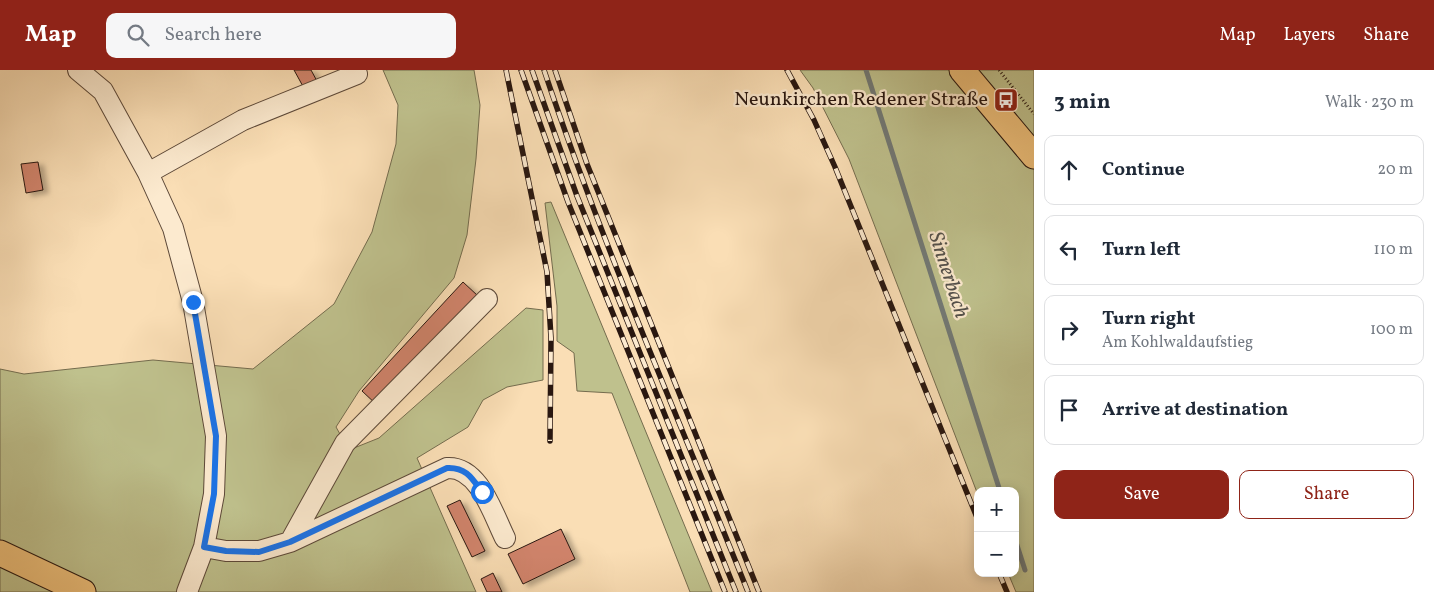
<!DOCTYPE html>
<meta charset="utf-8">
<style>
:root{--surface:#fff;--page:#f6f6f7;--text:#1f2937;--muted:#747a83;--line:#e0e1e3;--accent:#8f2418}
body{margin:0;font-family:Vollkorn,serif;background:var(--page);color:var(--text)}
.controls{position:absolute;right:15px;bottom:15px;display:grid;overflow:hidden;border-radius:10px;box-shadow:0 2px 12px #0003}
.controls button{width:45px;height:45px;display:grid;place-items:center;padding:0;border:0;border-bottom:1px solid var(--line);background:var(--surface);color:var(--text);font:25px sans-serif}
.stop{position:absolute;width:15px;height:15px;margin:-11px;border:4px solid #1a73e8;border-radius:50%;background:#fff}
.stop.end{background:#1a73e8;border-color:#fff;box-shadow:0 1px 5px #0008}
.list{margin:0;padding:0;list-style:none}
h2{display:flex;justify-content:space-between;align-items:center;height:65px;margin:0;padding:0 20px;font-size:21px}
h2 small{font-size:16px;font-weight:400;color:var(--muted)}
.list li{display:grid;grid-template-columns:32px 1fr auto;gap:15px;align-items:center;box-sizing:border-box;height:70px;margin:0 10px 10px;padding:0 10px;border:1px solid var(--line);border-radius:10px}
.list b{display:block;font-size:19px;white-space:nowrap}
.list p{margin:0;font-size:16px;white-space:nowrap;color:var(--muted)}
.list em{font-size:16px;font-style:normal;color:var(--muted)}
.actions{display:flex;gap:10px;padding:15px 20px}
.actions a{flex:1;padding:11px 0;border:1px solid var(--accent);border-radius:10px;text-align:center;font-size:18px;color:var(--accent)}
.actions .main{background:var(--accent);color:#fff}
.icon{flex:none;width:28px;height:28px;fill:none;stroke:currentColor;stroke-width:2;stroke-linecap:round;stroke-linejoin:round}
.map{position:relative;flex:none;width:1034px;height:522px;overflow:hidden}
header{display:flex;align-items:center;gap:30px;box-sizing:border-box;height:70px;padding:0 25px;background:var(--accent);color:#fff}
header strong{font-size:24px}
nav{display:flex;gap:28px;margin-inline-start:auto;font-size:18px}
.search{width:350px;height:45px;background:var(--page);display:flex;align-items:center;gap:12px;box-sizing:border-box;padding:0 18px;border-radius:10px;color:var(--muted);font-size:19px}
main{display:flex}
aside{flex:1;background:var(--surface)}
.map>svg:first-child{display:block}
.green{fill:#bfc18d;stroke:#746c4e}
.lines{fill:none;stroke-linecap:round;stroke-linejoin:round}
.stream{stroke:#727975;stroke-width:5}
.building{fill:#d1846c;stroke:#291710;filter:url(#shadow)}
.minor-casing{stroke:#5d4939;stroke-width:22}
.major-casing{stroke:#291710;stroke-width:27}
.path{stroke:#291710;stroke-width:3;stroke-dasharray:1 2.5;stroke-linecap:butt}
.minor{stroke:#fceacf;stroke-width:20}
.major{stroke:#edbf7a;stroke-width:25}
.rail-casing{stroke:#291710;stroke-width:5.5}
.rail{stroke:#fceacf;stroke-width:4;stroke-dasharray:11;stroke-linecap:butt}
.route{stroke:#1a73e8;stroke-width:6}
.labels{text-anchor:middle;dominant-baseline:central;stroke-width:4.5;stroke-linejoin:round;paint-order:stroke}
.poi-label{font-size:20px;fill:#291710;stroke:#fceacf;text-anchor:end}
.water-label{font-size:21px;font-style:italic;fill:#53504b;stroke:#fceacf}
</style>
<header>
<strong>Map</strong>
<div class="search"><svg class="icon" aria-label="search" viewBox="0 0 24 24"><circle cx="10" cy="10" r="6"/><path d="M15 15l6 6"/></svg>Search here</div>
<nav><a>Map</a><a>Layers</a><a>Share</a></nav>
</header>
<main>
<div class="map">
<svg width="1034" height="522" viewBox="0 0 1034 522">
<defs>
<filter id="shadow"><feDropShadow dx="5.5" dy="3" stdDeviation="2.5" flood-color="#0004"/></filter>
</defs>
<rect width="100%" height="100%" fill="#fadeb5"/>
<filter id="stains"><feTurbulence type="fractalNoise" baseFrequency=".004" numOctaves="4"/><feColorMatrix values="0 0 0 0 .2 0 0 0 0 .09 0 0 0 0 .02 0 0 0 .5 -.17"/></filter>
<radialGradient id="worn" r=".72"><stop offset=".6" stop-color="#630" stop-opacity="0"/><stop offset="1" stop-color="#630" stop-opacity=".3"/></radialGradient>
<path class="green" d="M383,0H474L480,35L476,89L467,165L454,208L359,321L336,357L349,380L379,368L526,238L543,240V310L507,317L483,330L468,357L417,388L476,522H0V299L24,304L153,290L253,299L334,234L372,162L396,74L398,35Z
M800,0H1034V522H1016L1008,503H1015V421H978V425L849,89L813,18Z
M551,132L712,522H690L612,323L577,321L574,283L557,271V236L545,133Z"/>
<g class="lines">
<path class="stream" d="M866,0L1000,421
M1015,469L1025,500"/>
</g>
<path class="building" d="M294,0H311L318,13L305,20Z
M38,92L43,120L26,123L21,94Z
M463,212L478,226L377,335L362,321Z
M460,430L485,481L472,487L447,436Z
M561,459L575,489L523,514L508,484Z
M493,503L502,522H487L481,509Z"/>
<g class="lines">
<defs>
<path id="minor" d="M78,0L103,21L148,103L173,158L193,232L216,366L214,424L204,477L187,522
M148,103L243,50L357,4
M290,472L345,373L487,229
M204,477L226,481H259L290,472L447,398C479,396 493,444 505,468"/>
<path id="major" d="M962,0L1034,86
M0,483L83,522"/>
</defs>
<use href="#minor" class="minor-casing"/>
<use href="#major" class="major-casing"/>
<path class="path" d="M999,0L1034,44"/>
<use href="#minor" class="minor"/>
<use href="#major" class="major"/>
<defs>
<path id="rail" d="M506,0L547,202L551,268L550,371
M521,0L568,132L725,522
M532,0L577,126L736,522
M544,0C603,177 679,349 748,522
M555,0L587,94L759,522
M787,0L814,50L835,97L978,450
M999,503L1007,522"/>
</defs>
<use href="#rail" class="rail-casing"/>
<use href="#rail" class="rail"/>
</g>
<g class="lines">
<path class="route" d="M193,232L216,366L214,424L204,477L226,481L259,482L290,472L447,398C466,397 472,408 482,422"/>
</g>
<defs>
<symbol id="bus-square" viewBox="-11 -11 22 22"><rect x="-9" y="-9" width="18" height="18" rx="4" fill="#8f2418" stroke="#fceacf"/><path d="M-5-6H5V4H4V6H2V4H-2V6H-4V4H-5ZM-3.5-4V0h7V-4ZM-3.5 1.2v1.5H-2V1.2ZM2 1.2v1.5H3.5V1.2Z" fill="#fff"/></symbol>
</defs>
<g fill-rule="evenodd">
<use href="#bus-square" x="992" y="16" width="28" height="28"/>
</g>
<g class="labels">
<g class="poi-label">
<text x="988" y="30">Neunkirchen Redener Straße</text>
</g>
<g class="water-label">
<text transform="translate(948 205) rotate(72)">Sinnerbach</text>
</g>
</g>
<rect width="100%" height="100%" filter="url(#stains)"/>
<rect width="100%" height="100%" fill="url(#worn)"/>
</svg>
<div class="controls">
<button>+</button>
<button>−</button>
</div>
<div class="stop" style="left:482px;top:422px"></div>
<div class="stop end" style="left:193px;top:232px"></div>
</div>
<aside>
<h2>3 min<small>Walk · 230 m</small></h2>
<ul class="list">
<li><svg class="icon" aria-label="ahead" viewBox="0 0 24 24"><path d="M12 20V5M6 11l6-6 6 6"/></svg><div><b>Continue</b></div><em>20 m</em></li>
<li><svg class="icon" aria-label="left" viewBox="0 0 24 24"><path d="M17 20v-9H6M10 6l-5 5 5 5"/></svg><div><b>Turn left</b></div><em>110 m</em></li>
<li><svg class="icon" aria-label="right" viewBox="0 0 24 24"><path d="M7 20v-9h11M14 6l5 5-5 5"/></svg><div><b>Turn right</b><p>Am Kohlwaldaufstieg</p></div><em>100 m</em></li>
<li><svg class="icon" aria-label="arrive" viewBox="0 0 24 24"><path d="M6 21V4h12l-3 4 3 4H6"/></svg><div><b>Arrive at destination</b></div></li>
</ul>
<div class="actions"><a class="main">Save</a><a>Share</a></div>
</aside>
</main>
